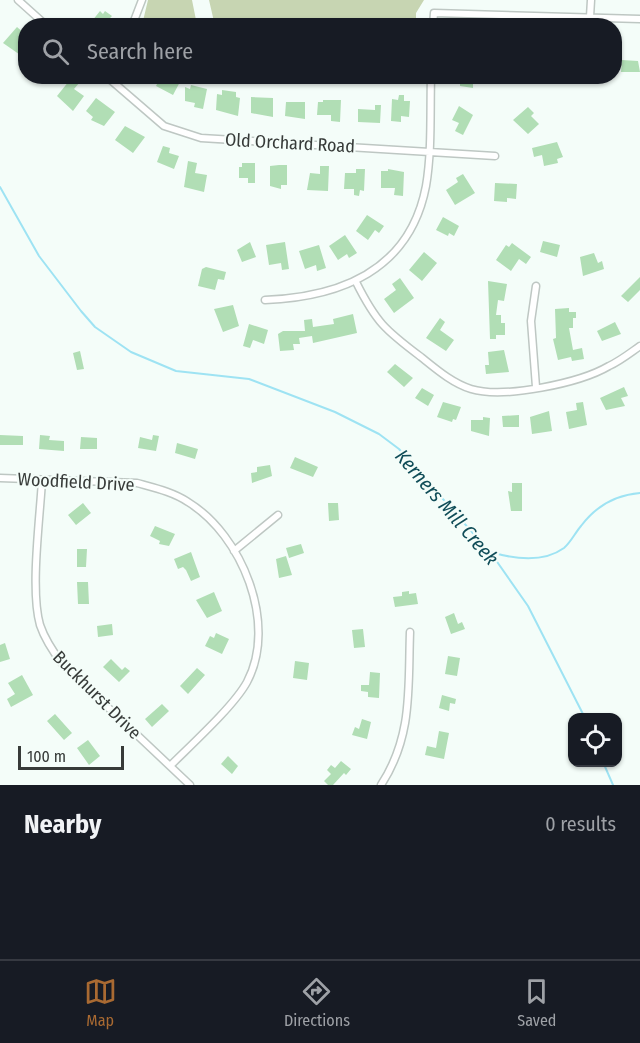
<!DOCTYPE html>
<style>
:root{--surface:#171b24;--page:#242831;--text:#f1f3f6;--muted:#9ea1a6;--line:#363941;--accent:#a96a32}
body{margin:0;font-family:"Fira Sans Condensed",sans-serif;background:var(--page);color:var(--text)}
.controls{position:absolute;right:18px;bottom:18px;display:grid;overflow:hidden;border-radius:12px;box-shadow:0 2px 4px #0004}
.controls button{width:54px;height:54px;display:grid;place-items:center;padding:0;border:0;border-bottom:2px solid var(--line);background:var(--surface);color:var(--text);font:30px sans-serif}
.scale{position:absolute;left:18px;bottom:15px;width:106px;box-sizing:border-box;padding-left:6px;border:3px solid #373b39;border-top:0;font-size:16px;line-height:21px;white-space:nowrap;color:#373b39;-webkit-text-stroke:4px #f4fdf9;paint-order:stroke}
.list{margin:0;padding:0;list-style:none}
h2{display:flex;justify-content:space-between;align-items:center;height:78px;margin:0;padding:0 24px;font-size:26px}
h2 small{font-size:20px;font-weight:400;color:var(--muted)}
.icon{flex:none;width:33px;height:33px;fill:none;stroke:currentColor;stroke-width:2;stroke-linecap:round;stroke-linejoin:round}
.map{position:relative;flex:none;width:640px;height:785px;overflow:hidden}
.search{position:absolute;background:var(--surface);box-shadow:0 2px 4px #0004;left:18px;right:18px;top:18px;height:66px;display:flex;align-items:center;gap:15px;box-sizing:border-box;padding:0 21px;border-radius:24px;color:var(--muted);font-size:22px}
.sheet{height:174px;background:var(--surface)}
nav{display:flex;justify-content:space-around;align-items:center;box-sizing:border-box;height:84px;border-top:2px solid var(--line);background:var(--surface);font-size:16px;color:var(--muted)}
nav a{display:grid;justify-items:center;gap:3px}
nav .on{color:var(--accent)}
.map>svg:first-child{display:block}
.green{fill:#c7d5b2}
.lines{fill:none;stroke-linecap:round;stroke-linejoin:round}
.stream{stroke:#9ee3f3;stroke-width:2}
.building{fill:#b1deb5}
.minor-casing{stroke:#bec7c3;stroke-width:9}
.minor{stroke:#fff;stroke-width:6}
.labels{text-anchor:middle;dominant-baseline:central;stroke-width:4.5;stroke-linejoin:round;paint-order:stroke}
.street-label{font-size:18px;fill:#373b39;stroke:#f4fdf9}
.water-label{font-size:20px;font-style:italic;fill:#104d58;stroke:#f4fdf9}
</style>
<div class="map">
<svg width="640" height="785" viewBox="0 0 640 785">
<rect width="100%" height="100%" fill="#f4fdf9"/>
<path class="green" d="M148,0H192L197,25H142Z
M209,0H424L416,13V25L215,26Z"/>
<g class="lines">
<path class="stream" d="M0,187L39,256L81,311L95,327L131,352L176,371L249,379L335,412L379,434L399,449L493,556L528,606L585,718
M491,552C514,559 543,563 564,548C571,542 575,533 581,526C596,506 615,495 640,493
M603,762L613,785"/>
</g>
<path class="building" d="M100,11L103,14L105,11L112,16L109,19L113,22L110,26H88Z
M17,27L25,34L26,59L3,43Z
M622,60L638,61L640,72H621Z
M73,76L80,82L74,89L84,96L73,111L57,96Z
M161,76H174L181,80L173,95L156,86Z
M460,76L478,78V84H473V88L460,86Z
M191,85L207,89L203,109L194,107L195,103L185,101V87L190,89Z
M222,90L236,92V97L240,98L238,116L216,110L217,94L222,95Z
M399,95H404V101H410L409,117L401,116V122L391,121L392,99L398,100Z
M251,97L273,98V117L251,113Z
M96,98L115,112L104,126L91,120L93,117L86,111Z
M323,100H341L340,122L331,121V115H317L318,102H323Z
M286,102H305V119L285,116Z
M375,105H381L380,123L358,122V109L375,110Z
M459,106L473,115L463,135L455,131L459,123L452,120Z
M528,107L534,113L531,116L539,124L528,134L513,120Z
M125,126L145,137L133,153L115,140Z
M557,142L563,157L557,159L558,163L544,166L542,155L534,157L532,148Z
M163,146L170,148L169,153L179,156L174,169L157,162Z
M188,161L197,163L195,173L207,175L204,192L184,187Z
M242,163H255V183H248V178H239V167H242Z
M279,165H287V185H281V189L270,186V166Z
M320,166H329L328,191L307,190L310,173L320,174Z
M356,169H365L364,191L360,190L359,196L354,195V189H344L345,173H356Z
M388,169L404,172L403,196L394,195L395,188H381V171H388Z
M463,174L475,193L455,205L446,190L458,182L456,178Z
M495,183L517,184L516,199L507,198V202L494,201Z
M367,215L384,226L379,233L375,230L368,240L356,231Z
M443,217L459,226L454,236L449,233L448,236L436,230Z
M345,235L357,253L349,258L347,254L338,260L329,246Z
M543,241L560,245L557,257L540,252Z
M250,242L256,257L242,262L237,250Z
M285,242L289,269L282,270L281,263L269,265L266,245Z
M512,243L531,257L526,264L519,259L511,271L496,260L506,245L509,247Z
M319,245L326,268L317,271L316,265L305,269L299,251Z
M424,252L437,263L422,281L409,270Z
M594,253L598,263L602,261L604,269L583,276L580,257Z
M206,267L226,272L224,280L218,279L215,290L198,286L202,269Z
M640,277V290L628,302L621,296Z
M400,278L414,298L394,313L384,299L396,290L392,284Z
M488,281L507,284L504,301L498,300L496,315H501V323H505V335H496V339H490Z
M233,305L239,326L223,332L214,309Z
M569,308V312H576V318H573V328H569L573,350L582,348L584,359L572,361L571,357L558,360L553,339L556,338L555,309Z
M353,314L357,333L313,343L312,336L299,338L300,344H293L294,350L280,351L278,334L283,331H305L304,320L312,319L313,327L334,324L333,319Z
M440,318L445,322L440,330L454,340L446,351L426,338Z
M615,322L621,334L602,341L597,331Z
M249,324L268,330L264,344L253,340L250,348L243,346Z
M504,350L509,372L486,374L485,365H489L488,352Z
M80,351L84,369L77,370L73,353Z
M395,364L413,378L404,387L387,372Z
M624,387L628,396L621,398L625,406L606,410L600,398Z
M422,388L434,395L428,406L415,398Z
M443,402L461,407L456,420L453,419L452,422L437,417Z
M583,402L587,425L569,429L566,412L577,410L576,403Z
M549,411L552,431L532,434L530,417Z
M519,415V427H503L502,416Z
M483,417L490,418L489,436L471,431V420H483Z
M0,435L23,436V445H0Z
M40,435L50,436L49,440L64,441V451L39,449Z
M153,435L159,436L156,451L138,448L140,437L152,440Z
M81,437L97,438V449H80Z
M177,443L198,449L195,459L175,453Z
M295,457L318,467L313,477L290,468Z
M270,465L272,476L252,483L251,473L257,472V467Z
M512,483H522V511H511L508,491L512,492Z
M83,503L91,513L76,525L68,515Z
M328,503H338L339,520L329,521Z
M155,526L175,534L169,546L159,544L160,541L150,536Z
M301,544L304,553L289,558L286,548Z
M77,549H87L86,567H77Z
M191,552L200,577L191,581L186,570L183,567L178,569L174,559Z
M286,556L292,575L279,578L276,559Z
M77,582H88L89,604H78Z
M409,591V594L416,593L418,604L395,607L393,597L402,596V592Z
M214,592L222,611L207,618L196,600Z
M454,613L458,624L462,622L465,629L451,634L445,617Z
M112,624L113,635L98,637L97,626Z
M363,629L365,647L354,648L352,630Z
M216,633L229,639L222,654L205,646L210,636L214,638Z
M5,643L10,659L0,662V645Z
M448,656L460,658L457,676L445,674Z
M111,659L122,670L125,667L130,671L119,682L103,667Z
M295,661L309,663L307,680L293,678Z
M197,668L205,675L188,694L180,686Z
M370,672L380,673L379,698L368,697V692L361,691V685H369Z
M22,675L33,695L11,707L7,699L15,694L8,683Z
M442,695L456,699L455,704L450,703L449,711L439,708Z
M162,704L169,711L152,727L145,719Z
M55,714L72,733L64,740L47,721Z
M362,719L371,722L367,739L352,735L355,727L359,729Z
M439,731L449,733L444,759L425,755L427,746L436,748Z
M88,740L100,756L89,765L77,748Z
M228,756L238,766L232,774L221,764Z
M341,761L351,769L346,775L344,773L333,785H328L324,781L331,774L327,770L331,765L335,768Z"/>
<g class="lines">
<defs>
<path id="minor" d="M18,0L47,26
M590,17L591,0
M132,26L142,0
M433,26L434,13L640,19
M106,76L164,126L201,138L495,156
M356,282C376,322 385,330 421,357C436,369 452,383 471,389C504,399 580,383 609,366C620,361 630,353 640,346
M265,300C341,297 410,270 426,186C432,151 430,112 431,76
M536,387L531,321L536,286
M0,478L137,483C155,488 173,492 188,502C242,535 278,624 247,682C234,706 191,745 170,766
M42,480C40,518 30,590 40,625C45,640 54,653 63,665L190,785
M234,551L278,515
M381,785C413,736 408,688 410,632"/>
</defs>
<use href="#minor" class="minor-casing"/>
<use href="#minor" class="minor"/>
</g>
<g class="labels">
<g class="street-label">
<text transform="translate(290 143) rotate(3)">Old Orchard Road</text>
<text transform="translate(76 482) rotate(3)">Woodfield Drive</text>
<text transform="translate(97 695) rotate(45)">Buckhurst Drive</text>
</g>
<g class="water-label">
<text transform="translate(447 507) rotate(49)">Kerners Mill Creek</text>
</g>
</g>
</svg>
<div class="controls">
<button><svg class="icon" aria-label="locate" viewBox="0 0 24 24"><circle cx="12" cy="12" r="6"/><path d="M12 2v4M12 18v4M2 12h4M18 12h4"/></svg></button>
</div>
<div class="scale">100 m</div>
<div class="search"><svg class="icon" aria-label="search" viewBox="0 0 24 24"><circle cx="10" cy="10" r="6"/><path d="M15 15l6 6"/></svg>Search here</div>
</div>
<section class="sheet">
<h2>Nearby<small>0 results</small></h2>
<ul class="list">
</ul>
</section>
<nav>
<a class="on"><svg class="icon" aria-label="map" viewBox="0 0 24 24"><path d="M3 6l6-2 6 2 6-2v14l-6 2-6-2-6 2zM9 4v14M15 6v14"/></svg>Map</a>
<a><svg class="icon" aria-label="directions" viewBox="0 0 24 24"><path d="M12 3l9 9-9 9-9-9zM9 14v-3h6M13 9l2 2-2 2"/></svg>Directions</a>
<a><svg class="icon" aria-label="saved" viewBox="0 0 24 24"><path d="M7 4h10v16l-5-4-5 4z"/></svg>Saved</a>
</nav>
